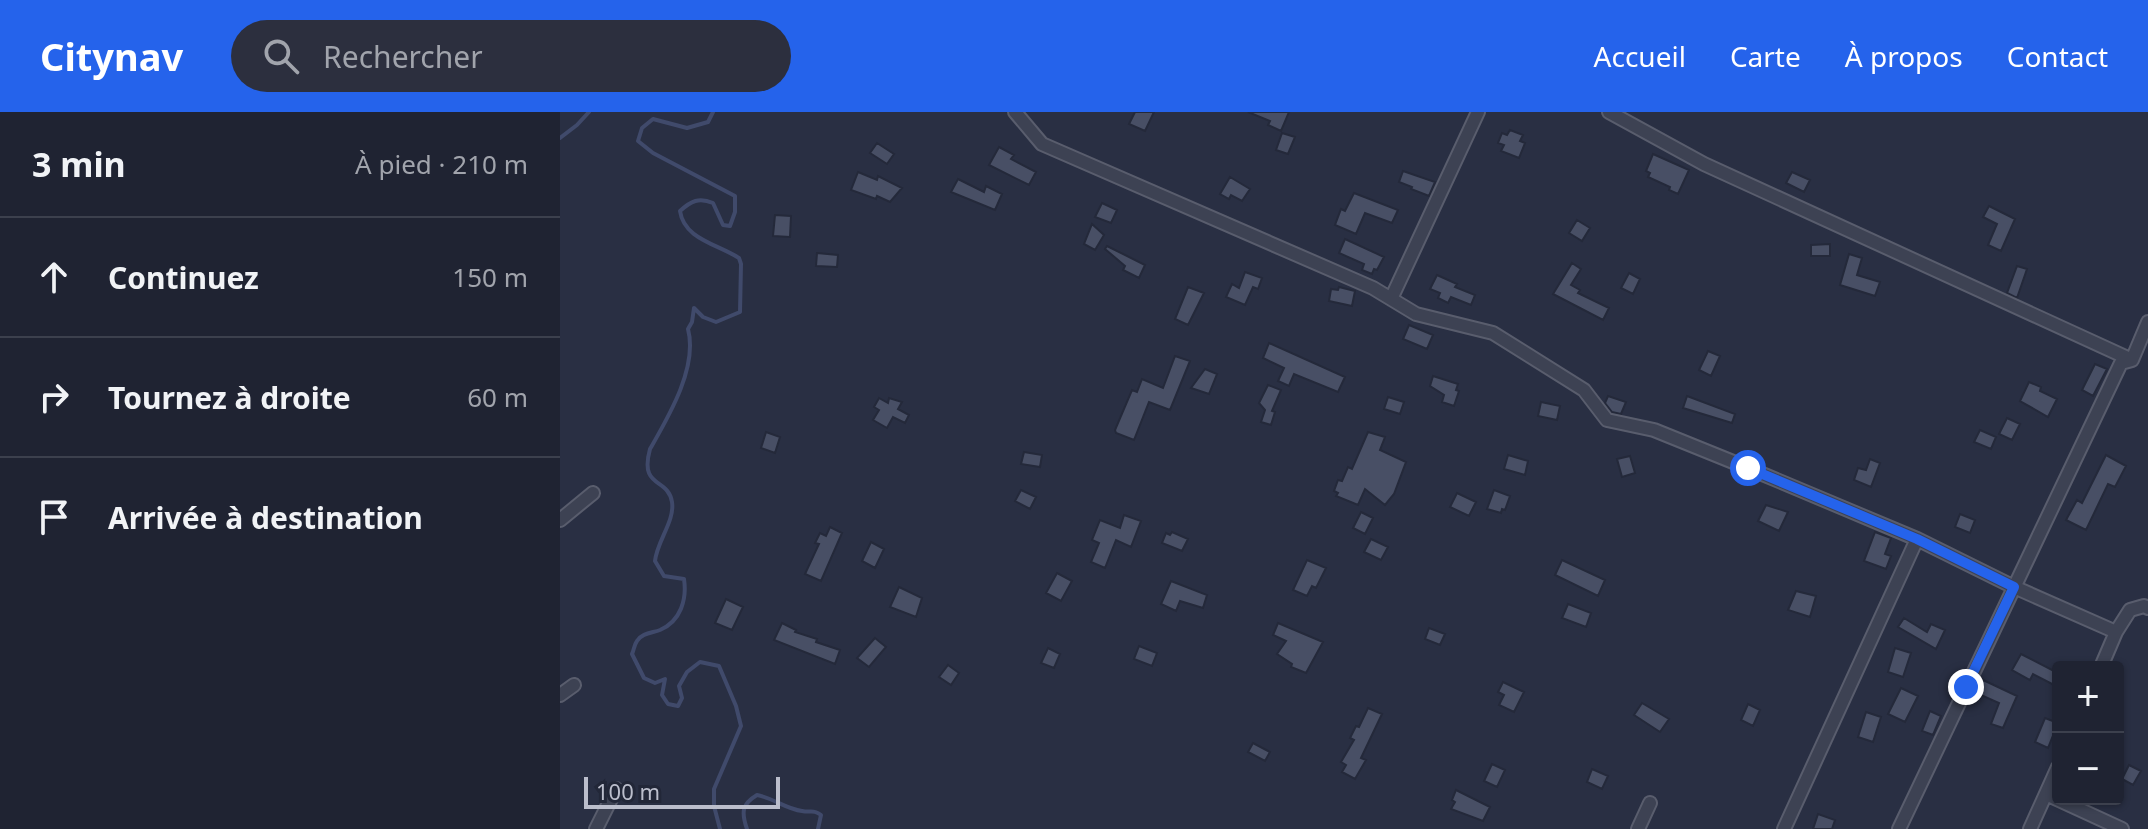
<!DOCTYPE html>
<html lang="fr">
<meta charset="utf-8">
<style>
:root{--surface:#1f2332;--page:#2c2f3e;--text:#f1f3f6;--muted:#a1a4ac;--line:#3c404d;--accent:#2563eb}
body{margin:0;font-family:"Noto Sans",sans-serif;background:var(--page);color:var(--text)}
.controls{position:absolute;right:24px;bottom:24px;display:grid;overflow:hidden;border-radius:8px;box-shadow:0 2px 6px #0004}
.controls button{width:72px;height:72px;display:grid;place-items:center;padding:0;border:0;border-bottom:2px solid var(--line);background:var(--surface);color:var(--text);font:40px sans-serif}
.scale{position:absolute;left:24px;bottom:20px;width:196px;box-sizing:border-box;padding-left:8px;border:4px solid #bbbecc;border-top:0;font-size:22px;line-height:28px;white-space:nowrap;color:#bbbecc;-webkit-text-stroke:6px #222738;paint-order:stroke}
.stop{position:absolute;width:24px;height:24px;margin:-18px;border:6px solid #2563eb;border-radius:50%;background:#fff}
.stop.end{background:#2563eb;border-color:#fff;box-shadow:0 2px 8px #0008}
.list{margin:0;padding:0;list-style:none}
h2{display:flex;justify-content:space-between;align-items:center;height:104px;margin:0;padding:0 32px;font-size:34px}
h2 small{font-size:26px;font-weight:400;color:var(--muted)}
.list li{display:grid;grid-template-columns:52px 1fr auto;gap:24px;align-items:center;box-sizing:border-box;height:120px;padding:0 32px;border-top:2px solid var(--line)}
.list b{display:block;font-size:30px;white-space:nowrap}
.list em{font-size:26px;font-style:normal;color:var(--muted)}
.icon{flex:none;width:44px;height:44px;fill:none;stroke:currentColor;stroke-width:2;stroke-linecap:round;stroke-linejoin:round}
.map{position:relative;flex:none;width:1588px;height:717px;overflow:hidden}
header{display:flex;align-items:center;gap:48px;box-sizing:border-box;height:112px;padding:0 40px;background:var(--accent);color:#fff}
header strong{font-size:38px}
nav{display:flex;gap:44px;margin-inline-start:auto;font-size:28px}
.search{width:560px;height:72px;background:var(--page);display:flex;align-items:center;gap:20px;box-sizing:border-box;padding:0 28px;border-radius:44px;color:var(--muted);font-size:30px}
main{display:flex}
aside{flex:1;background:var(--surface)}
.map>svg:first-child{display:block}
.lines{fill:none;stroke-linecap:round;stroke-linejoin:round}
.stream{stroke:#404a6b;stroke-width:4}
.building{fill:#484f65;stroke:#24293a;stroke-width:2}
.street-casing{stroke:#595d6d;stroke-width:16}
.street{stroke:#3d4253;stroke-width:12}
.route{stroke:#2563eb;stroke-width:10}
</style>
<header>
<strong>Citynav</strong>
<div class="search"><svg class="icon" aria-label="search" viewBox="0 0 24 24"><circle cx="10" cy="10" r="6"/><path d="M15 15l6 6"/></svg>Rechercher</div>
<nav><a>Accueil</a><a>Carte</a><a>À propos</a><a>Contact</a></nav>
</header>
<main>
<aside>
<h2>3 min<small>À pied · 210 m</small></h2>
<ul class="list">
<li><svg class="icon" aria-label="ahead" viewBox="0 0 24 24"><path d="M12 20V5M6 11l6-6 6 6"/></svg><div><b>Continuez</b></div><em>150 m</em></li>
<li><svg class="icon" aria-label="right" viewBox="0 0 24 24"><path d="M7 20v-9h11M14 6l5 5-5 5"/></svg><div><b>Tournez à droite</b></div><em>60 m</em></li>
<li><svg class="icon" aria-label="arrive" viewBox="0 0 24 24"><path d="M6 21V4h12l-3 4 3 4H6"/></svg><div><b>Arrivée à destination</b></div></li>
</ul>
</aside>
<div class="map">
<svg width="1588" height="717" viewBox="0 0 1588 717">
<rect width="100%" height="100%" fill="#292f43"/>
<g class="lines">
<path class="stream" d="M153,0L148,10L127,16L93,7L82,16L78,29L93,41L175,84V100L170,114L163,113L153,91C139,85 131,89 120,99C124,127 157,132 179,146L181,152L180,200L156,210L143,205L134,196L132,210L128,217C138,255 109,304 90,337C79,377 108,365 112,390C115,409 97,429 95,449L104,464L124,467C127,487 121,509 100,518C92,521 82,521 77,529C74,533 74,538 72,542L84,566L95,571L105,567L102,583L108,592L118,594L122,586L119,574L127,560L140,550L159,554L176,594L181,614L154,677V694L160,717
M0,26L17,13L29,0
M187,717C181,700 182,692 197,683C213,686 226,697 242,699C251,701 253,697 261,703L258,717"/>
</g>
<path class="building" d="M575,0H594L585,19L569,12Z
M688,0H729L721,19L708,13L710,9Z
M950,18L963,23L960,29L965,31L959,46L941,39L944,33L938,31L942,21L947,23Z
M722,21L735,25L728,42L716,38Z
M317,31L334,42L327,52L310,41Z
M439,35L454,43L451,47L476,60L469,73L429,53Z
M1093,42L1129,58L1118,82L1109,78L1110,75L1088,65L1090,61L1086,59Z
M843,59L875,70L869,84L851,77L852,75L839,70Z
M298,60L317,68L318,64L342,76L330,90L317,84L316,87L291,78Z
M1232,60L1250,68L1244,80L1226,71Z
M670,65L690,77L682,89L671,83L669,87L660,82Z
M398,67L424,80L426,74L442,82L435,98L391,80Z
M794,81L838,98L832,111L805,101L796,122L775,113L781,97L785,99Z
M542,91L557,98L551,111L535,105Z
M1429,94L1455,107L1441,139L1428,133L1437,112L1423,105Z
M215,103L231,104L230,125L213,124Z
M1017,108L1030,116L1022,129L1009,121Z
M532,112L544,123L535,138L524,132Z
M785,127L824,145L817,158L814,157L812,162L802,158L804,152L779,141Z
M1270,132V144H1251V133Z
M547,134L585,153L579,166L563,158L565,154L545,137Z
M257,141L278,143L277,155L256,154Z
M1289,142L1302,146L1297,163L1320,170L1315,184L1280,173Z
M1012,151L1021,157L1011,173L1020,178L1018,181L1049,196L1043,208L993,182Z
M1457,154L1467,157L1457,186L1447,181Z
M685,160L702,166L698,177L693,175L685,193L666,185L672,172L679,176Z
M1069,161L1080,167L1073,182L1061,176Z
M877,163L897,172L895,175L915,183L911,193L891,185L888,191L878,186L880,181L870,177Z
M628,175L644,181L628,213L615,207Z
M779,175L795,179L792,194L769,189L771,177L778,178Z
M849,213L873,223L867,237L843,227Z
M709,231L785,265L778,280L734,262L729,274L718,269L724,256L703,246Z
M1148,239L1160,244L1151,264L1139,258Z
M615,244L630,249L610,298L589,290L574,328L556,321L555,318L572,278L577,280L582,267L603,276Z
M1535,252L1547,257L1533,284L1522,278Z
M645,257L657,262L649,282L631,276Z
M873,264L898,272L896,278L899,279L894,294L882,290L884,283L870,274Z
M1469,270L1481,275L1480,279L1497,287L1488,305L1460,289Z
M708,273L721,278L712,299L715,300L711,313L701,310L705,298L699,291Z
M1048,284L1066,290L1061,302L1052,300L1045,291Z
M1127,284L1175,302L1172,311L1123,296Z
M828,285L844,290L840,302L824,297Z
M319,286L328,291L329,286L342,290L338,297L349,303L345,311L333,305L327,316L313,308L319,298L314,295Z
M981,290L1000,294L997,308L978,304Z
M1447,306L1460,312L1452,328L1439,322Z
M1420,318L1436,325L1431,337L1414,330Z
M206,320L220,325L215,341L201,336Z
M808,320L825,325L820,338L846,350L834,382L825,393L805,377L798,393L776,384L778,381L774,379L778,368L782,369L788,355L792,357Z
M464,340L482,343L480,355L461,352Z
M948,343L968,349L965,363L944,357Z
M1546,343L1566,354L1555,375L1548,372L1526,418L1506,408L1517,388L1522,391Z
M1070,344L1075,361L1062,365L1057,347Z
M1310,347L1320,351L1311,375L1294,368L1298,356L1306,358Z
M461,378L476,385L470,397L455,389Z
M934,378L950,384L945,398L942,397L941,401L927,397Z
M897,381L916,390L909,404L890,395Z
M1206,393L1228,400L1219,419L1198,409Z
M801,400L813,406L805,422L793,416Z
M1400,402L1415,408L1410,421L1395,415Z
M564,403L581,409L571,435L556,428L545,456L531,450L539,431L532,428L540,408L560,416Z
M270,415L282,421L261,469L245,462L259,432L255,431L260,421L266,424Z
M612,420L628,427L622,439L602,431L606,421L610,423Z
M1315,420L1331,426L1325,442L1331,444L1326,457L1304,449Z
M811,427L828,435L821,448L804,440Z
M311,430L324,437L315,456L302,449Z
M747,448L766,456L756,476L752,474L747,484L733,478Z
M1002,448L1045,468L1038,484L995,463Z
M497,461L512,469L501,489L486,481Z
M611,469L647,483L643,496L620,489L616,499L601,492Z
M339,475L362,486L356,505L330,495Z
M1236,479L1256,484L1250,505L1228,498Z
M166,487L183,495L172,518L155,511Z
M1008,492L1031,501L1026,515L1002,506Z
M1344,506L1367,520L1371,512L1385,518L1376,537L1338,515Z
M222,511L236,518L235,520L257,527L256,530L280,538L275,552L214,528Z
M718,511L763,530L746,561L731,555L732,552L717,542L726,529L713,523Z
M869,516L885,522L880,533L865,527Z
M315,526L326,535L309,555L297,546Z
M579,534L597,541L592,554L574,547Z
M488,536L500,542L494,556L481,551Z
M1335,536L1351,541L1343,565L1328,560Z
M1461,542L1498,561L1494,573L1473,562L1470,568L1452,558Z
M388,553L399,561L391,573L379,565Z
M1421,567L1457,584L1443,616L1431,612L1439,591L1414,580Z
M943,570L964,580L954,600L939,593L944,583L938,580Z
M1341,576L1358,584L1345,610L1328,602Z
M1082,591L1109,607L1100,620L1074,603Z
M1188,592L1200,598L1193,614L1181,608Z
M808,596L822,602L801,646L806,648L795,667L782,660L786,653L781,650L794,628L790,626L796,614L799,615Z
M1370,599L1381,604L1373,623L1362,619Z
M1306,600L1321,605L1313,630L1298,625Z
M1485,606L1498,611L1488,636L1475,630Z
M693,631L710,640L705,649L688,640Z
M932,652L945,658L937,675L924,669Z
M1569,653L1581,659L1573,673L1562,667Z
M1032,657L1048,664L1042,677L1027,670Z
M896,678L930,695L923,709L891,697L895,690L892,688Z
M1258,702L1275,708L1272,717H1253Z"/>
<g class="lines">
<defs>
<path id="street" d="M455,0L482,32L813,176L856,202L933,221L1024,278L1047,308L1094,318L1188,356L1357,427L1454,475L1556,520L1570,498L1584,494L1588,496
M1049,0L1144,52L1572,248
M831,187L918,0
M0,408L33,381
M1541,555L1556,520
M0,583L14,573
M1486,682L1562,717
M36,717L56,677
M1078,717L1090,691
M1224,717L1357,427
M1339,717L1561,251L1572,248L1588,210
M1470,717L1498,655"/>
</defs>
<use href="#street" class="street-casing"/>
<use href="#street" class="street"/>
</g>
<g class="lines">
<path class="route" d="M1188,356L1357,427L1454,475L1406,575"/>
</g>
</svg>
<div class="controls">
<button>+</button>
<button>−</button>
</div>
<div class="scale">100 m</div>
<div class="stop" style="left:1188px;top:356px"></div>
<div class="stop end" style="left:1406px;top:575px"></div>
</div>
</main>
